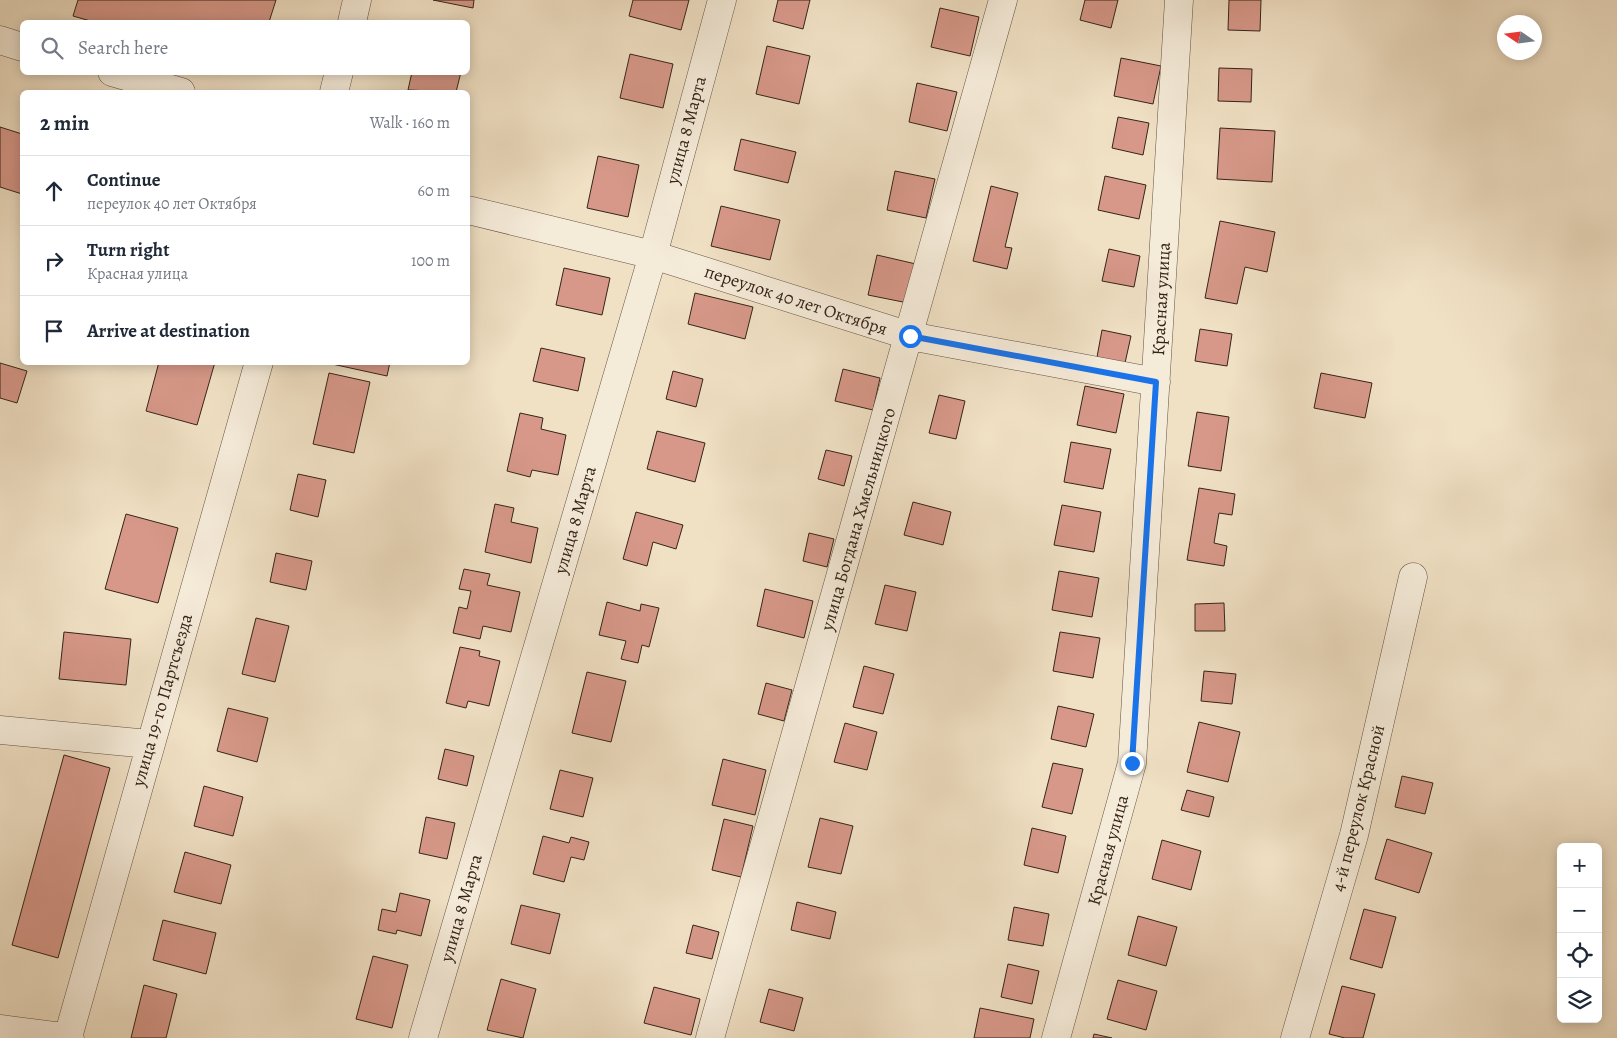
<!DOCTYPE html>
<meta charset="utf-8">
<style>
:root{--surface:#fff;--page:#f6f6f7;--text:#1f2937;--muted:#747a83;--line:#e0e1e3}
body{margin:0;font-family:Alegreya,serif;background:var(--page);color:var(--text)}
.controls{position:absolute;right:15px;bottom:15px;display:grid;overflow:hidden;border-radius:8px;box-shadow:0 2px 12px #0003}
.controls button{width:45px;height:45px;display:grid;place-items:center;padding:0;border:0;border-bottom:1px solid var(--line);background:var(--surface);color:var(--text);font:25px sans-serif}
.compass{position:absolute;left:1497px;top:15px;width:45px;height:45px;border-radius:50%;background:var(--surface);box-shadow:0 2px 12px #0003;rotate:283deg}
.stop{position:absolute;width:15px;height:15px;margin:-11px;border:4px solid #1a73e8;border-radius:50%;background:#fff}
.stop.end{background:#1a73e8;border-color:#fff;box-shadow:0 1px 5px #0008}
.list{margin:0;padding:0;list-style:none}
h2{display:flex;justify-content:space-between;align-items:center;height:65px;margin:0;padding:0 20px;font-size:21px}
h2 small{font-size:16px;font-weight:400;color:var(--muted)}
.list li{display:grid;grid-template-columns:32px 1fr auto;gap:15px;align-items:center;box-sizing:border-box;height:70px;padding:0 20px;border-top:1px solid var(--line)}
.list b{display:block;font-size:19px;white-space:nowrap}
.list p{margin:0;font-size:16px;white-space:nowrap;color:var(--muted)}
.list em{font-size:16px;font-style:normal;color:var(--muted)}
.icon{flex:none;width:28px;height:28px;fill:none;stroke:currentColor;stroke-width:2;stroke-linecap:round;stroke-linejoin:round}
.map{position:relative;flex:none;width:1617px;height:1038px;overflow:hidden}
.search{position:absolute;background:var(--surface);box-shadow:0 2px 12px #0003;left:20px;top:20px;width:450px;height:55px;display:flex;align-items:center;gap:12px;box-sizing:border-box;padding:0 18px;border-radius:8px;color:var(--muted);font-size:19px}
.panel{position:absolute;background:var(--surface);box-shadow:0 2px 12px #0003;left:20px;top:90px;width:450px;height:275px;border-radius:8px}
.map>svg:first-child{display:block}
.building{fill:#d79889;stroke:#352419}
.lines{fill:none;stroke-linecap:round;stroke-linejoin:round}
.street-casing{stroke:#645344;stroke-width:29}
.street{stroke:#f5ebd9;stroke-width:28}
.route{stroke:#1a73e8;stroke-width:6}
.labels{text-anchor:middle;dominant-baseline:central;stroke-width:4.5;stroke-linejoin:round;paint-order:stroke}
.street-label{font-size:18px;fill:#352419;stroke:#f5ebd9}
</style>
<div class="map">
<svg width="1617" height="1038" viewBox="0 0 1617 1038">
<rect width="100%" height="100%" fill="#f0e0c4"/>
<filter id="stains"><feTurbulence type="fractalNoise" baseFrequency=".004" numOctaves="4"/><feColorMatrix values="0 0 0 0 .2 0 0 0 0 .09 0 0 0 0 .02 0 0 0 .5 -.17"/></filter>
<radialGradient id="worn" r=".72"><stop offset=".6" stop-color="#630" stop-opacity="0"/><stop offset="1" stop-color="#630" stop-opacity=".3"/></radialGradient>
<path class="building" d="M78,0H276L269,22H94L73,16Z
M433,0H474L473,8Z
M633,0H689L681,30L629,16Z
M778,0H810L803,29L773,21Z
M1085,0H1118L1111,28L1080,20Z
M1229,0H1261L1260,31L1228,30Z
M940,8L979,17L970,56L931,47Z
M767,46L810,56L799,104L756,94Z
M630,54L673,64L663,108L620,98Z
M1121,58L1161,66L1153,104L1114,96Z
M1219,68L1252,69L1251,102L1218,101Z
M412,72H461L456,92L408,90Z
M917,83L957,92L947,131L909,122Z
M1118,117L1149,123L1143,155L1112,148Z
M0,127L22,134V194L0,187Z
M1220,128L1275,131L1272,182L1217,179Z
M741,139L796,152L788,183L734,170Z
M598,156L639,165L628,217L587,208Z
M895,171L935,179L926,218L887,210Z
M1105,176L1146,185L1139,219L1098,210Z
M991,186L1018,193L1005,247L1012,248L1007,269L973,261Z
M721,206L780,220L770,260L711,246Z
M1220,221L1275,232L1267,272L1245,267L1237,304L1205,298Z
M1109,249L1140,256L1134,287L1102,281Z
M877,255L916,264L908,303L868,295Z
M564,268L610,278L602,315L556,305Z
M695,293L753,307L745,339L688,324Z
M1200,329L1232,334L1227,366L1195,361Z
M1102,330L1131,336L1125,363L1097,357Z
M541,348L585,358L578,391L533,381Z
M159,362H215L197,425L146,411Z
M333,362H390L387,376L332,364Z
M0,363L27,371L17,403L0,398Z
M843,369L880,378L873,410L835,401Z
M673,371L703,379L696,407L666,399Z
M329,373L370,382L354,453L313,444Z
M1321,373L1372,383L1365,418L1314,408Z
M1085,386L1124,394L1116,433L1077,425Z
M939,395L965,401L956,439L929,433Z
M1197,412L1229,417L1221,471L1188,466Z
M520,413L543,418L541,429L566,435L558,475L532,470L530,477L507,471Z
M657,431L705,443L695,482L647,469Z
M1071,442L1111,449L1103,489L1064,482Z
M826,450L852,456L844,486L818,479Z
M298,474L326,480L318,517L290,510Z
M1199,488L1235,494L1232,515L1219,513L1214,543L1227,546L1224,566L1187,560Z
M913,502L951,512L943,545L904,535Z
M495,504L514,508L511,522L538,528L531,563L485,552Z
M1062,505L1101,512L1094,552L1054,545Z
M636,512L683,525L676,549L653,542L647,566L623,559Z
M126,514L178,528L158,603L105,589Z
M809,533L834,539L827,567L803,561Z
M276,553L312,561L306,590L270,582Z
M464,569L490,574L487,585L520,592L511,632L483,626L480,639L453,633L459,607L467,609L471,591L459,589Z
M1059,571L1099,578L1092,617L1052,610Z
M885,585L916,592L907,631L875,624Z
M765,589L813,601L804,638L757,626Z
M607,602L640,611L641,604L659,608L649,647L642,645L638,663L621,659L626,641L599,635Z
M1224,603L1225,631H1195V604Z
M256,618L289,626L275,682L242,674Z
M64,632L131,639L126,685L59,679Z
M1060,632L1100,638L1093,678L1053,671Z
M460,647L480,651L479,656L500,661L489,706L468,701L466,708L446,703Z
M864,666L894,674L883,714L853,707Z
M1204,671L1236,674L1232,704L1201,701Z
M587,672L626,681L611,742L572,733Z
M766,683L792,690L784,721L758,714Z
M1058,706L1094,714L1086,747L1051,739Z
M228,708L268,718L257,762L217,751Z
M1199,722L1240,732L1228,782L1187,772Z
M845,723L877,732L867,770L834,762Z
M445,749L474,756L467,786L438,779Z
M64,755L110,768L58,958L12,945Z
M723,759L766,770L755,815L712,805Z
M1053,763L1083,769L1072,814L1042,807Z
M560,770L593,778L583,817L550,809Z
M1402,776L1433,783L1425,814L1395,807Z
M204,786L243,797L233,836L194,826Z
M1187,790L1214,797L1209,817L1181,810Z
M426,817L455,823L447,859L419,853Z
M820,818L853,826L841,874L808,867Z
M724,819L753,826L741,877L712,870Z
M1032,828L1066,836L1058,873L1024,865Z
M543,836L569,843L571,837L589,842L584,860L571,857L564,882L533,874Z
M1387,839L1432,853L1419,893L1375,879Z
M1162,840L1201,851L1191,890L1152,879Z
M185,852L231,865L221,904L174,892Z
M400,893L430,900L421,936L397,930L396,934L378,930L382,909L396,912Z
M797,902L836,912L830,939L791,930Z
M521,905L560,914L550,954L511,944Z
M1014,907L1049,914L1043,946L1008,940Z
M1364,909L1396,917L1382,968L1350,959Z
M1138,916L1177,927L1166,966L1128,955Z
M163,920L216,933L206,974L153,960Z
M693,925L719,932L712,959L686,953Z
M373,956L408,965L392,1028L356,1019Z
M1008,964L1039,971L1032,1004L1001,997Z
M501,979L536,989L523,1038L487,1030Z
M1118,980L1157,991L1146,1030L1107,1019Z
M144,985L177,994L166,1038H131Z
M1342,986L1375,994L1363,1038H1345L1329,1034Z
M654,987L700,999L691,1035L644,1023Z
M769,989L803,998L794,1031L760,1022Z
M980,1008L1034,1019L1030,1038H974Z
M1094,1034L1112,1038H1093Z"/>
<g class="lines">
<defs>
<path id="street" d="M352,22L357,0
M0,40L22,47
M112,72L181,92
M334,92L339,72
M468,210L653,255L910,336L1156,382
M0,730L149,744
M0,1029L70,1038
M68,1037L259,362
M423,1038L653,255L722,0
M710,1038L1003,0
M1056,1038L1132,763L1179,0
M1295,1038L1354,835L1413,577"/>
</defs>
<use href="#street" class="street-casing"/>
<use href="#street" class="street"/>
</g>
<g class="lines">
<path class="route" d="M910,336L1156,382L1132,763"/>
</g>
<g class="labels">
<g class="street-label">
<text transform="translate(686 130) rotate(-75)">улица 8 Марта</text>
<text transform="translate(1161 299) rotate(-87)">Красная улица</text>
<text transform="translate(796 300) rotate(18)">переулок 40 лет Октября</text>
<text transform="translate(858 519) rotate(-74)">улица Богдана Хмельницкого</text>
<text transform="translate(575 520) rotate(-74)">улица 8 Марта</text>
<text transform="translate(162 700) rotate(-74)">улица 19-го Партсъезда</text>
<text transform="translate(1358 808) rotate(-76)">4-й переулок Красной</text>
<text transform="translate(1108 850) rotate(-75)">Красная улица</text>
<text transform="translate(461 908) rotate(-74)">улица 8 Марта</text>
</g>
</g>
<rect width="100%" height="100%" filter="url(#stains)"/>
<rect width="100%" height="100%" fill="url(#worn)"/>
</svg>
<div class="controls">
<button>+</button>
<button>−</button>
<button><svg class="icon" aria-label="locate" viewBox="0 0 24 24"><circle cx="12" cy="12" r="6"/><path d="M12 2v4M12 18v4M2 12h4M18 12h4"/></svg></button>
<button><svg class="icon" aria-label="layers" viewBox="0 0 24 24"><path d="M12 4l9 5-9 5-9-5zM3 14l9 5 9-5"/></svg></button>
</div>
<svg class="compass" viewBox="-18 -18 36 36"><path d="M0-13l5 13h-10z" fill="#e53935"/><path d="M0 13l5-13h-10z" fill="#747a83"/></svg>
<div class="stop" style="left:910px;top:336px"></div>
<div class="stop end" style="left:1132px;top:763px"></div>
<div class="search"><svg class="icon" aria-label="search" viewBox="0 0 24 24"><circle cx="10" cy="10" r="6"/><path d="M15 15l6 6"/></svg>Search here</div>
<section class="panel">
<h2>2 min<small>Walk · 160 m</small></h2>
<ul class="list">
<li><svg class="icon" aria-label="ahead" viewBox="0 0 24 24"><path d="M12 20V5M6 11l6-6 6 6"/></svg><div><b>Continue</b><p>переулок 40 лет Октября</p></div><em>60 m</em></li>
<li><svg class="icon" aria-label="right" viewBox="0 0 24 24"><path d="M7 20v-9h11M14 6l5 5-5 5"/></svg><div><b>Turn right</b><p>Красная улица</p></div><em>100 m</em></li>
<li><svg class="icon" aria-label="arrive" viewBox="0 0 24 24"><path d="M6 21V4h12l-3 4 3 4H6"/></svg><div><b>Arrive at destination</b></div></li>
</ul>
</section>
</div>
